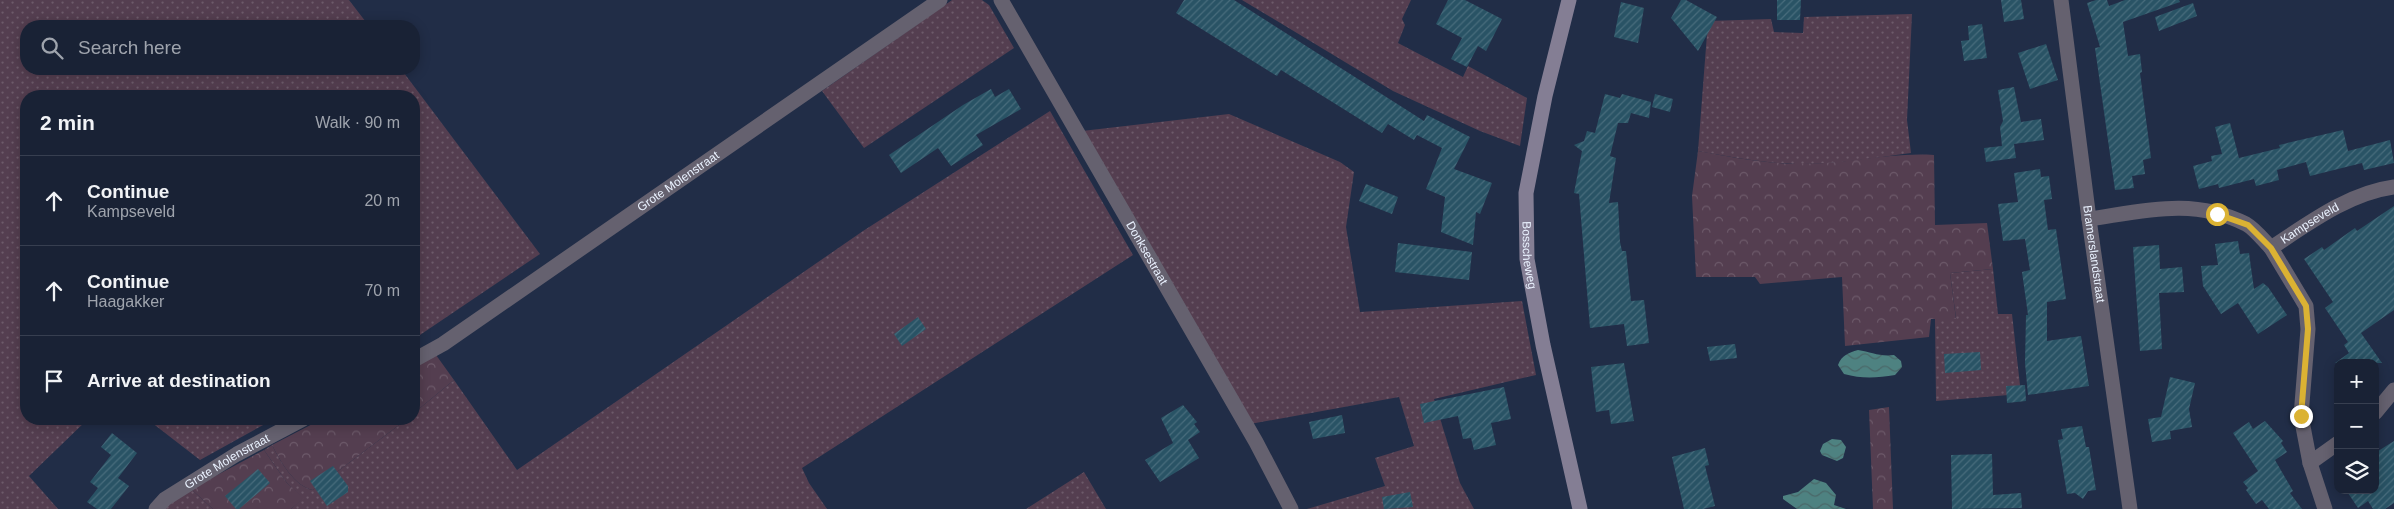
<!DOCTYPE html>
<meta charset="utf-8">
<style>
:root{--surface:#192235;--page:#262f41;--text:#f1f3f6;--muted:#9fa4ad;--line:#373f50}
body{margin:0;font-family:Arial,sans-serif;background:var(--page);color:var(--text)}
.controls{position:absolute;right:15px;bottom:15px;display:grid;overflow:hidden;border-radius:10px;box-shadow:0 2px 12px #0003}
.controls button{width:45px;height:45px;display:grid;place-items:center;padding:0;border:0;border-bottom:1px solid var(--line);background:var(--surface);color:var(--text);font:25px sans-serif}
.stop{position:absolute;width:15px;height:15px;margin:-11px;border:4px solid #dbb233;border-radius:50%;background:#fff}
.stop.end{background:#dbb233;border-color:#fff;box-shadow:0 1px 5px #0008}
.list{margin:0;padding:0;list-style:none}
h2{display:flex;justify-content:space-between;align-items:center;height:65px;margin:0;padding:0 20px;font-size:21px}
h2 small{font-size:16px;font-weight:400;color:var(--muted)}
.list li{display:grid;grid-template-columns:32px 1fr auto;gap:15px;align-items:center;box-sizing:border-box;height:90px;padding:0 20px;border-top:1px solid var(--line)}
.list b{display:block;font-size:19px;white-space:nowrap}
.list p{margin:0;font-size:16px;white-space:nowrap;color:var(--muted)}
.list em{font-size:16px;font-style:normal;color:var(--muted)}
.icon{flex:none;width:28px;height:28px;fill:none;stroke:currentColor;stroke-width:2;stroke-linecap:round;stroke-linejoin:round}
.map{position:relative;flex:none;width:2394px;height:509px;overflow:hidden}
.search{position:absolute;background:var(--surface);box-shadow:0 2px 12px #0003;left:20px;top:20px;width:400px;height:55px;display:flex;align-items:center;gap:12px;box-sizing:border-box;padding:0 18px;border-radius:20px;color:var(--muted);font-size:19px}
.panel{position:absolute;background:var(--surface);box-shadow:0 2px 12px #0003;left:20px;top:90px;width:400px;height:335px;border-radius:20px}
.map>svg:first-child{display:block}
.grass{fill:url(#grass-dots)}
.forest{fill:url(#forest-crowns)}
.water{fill:url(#water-waves)}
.building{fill:url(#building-hatch)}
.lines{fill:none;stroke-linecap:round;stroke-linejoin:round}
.street{stroke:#65616f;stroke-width:15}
.secondary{stroke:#847e94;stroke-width:15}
.route{stroke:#dbb233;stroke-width:6}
.labels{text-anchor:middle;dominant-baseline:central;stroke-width:4.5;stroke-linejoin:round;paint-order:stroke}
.street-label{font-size:12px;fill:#eaf2ff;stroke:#212d47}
</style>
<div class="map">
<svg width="2394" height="509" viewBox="0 0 2394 509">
<defs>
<pattern id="grass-dots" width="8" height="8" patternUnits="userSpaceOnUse" patternTransform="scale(1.25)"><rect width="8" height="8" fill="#543e50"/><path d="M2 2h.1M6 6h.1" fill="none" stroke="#6d5a6a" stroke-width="1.8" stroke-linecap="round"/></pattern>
<pattern id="forest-crowns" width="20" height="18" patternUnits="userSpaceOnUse" patternTransform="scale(1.25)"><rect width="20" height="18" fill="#543e50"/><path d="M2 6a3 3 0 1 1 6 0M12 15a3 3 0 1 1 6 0" fill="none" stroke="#6d5a6a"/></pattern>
<pattern id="water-waves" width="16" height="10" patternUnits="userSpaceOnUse" patternTransform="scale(1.25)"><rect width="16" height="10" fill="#4e8281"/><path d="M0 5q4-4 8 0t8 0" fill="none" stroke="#4a6869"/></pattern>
<pattern id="building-hatch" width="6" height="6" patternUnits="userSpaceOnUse" patternTransform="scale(1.25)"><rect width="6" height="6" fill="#295365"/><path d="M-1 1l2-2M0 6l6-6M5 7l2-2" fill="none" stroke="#486c7c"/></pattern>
</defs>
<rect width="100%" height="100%" fill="#212d47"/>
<path class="grass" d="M0,0H349L369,26H26V69H401L540,254L414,339V96H26V419H88L29,476L58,509H0Z
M952,0H982L989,5L1014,48L864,148L822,91Z
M1242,0H1411L1402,19L1405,25L1398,43L1463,77L1468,66L1527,98L1520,146L1480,131L1393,91Z
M1912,14L1907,120L1911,153C1873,158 1834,165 1796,164C1763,163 1731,157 1698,151L1708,21L1771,19L1774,32L1803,33L1804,17Z
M1050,111L1133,255L802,468L809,483L827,509H291L303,498L287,483L264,450L272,445C280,461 295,487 313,490L407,419H414V413L454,380L517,470L863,231Z
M1229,114L1340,162L1354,172L1346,227L1360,312L1522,301L1536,375L1434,399L1460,483L1474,509H1307L1385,486L1375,458L1414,446L1399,397L1250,424L1082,131Z
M1993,269L1998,314H2012L2021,394L1936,401L1935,319L1956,318L1950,273Z
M147,419H274L200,460Z
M1084,472L1106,509H1026Z
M191,489L213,509H163Z"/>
<path class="forest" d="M1698,151C1731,157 1763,163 1797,164C1843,165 1888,152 1934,155L1935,225L1987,223L1993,269L1950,273L1956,319H1931L1929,337L1845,346L1842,277L1760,284L1755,277H1696L1692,196Z
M436,355L454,380L414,413V368Z
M1889,407L1893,509H1873L1869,410Z
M322,419H407L313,490C295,487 280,461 272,445Z
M264,450L287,483L304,498L291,509H213L191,489Z"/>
<path class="water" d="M1858,350C1871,352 1880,357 1894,355L1901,361L1902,367L1895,375C1877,378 1862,379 1844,374L1838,365C1842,355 1848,353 1858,350Z
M1832,439L1841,440L1846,447L1843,458L1837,461L1822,455L1820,451L1823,444Z
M1814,479L1826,483L1836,495L1834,505L1846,509H1797L1783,499V496L1798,492Z"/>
<path class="building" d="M1184,0H1234L1424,121L1427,115L1470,137L1454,169L1492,183L1480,214L1476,212L1473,245L1441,232L1445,197L1426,189L1442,148L1417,135L1414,140L1388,124L1382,133L1281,70L1277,76L1176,13Z
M1448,0H1465L1502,19L1486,51L1478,46L1467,67L1451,59L1462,38L1436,24Z
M1681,0H1686L1717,17L1698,51L1671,18Z
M1777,0H1801L1800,20H1777Z
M2001,0H2021L2024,19L2004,22Z
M2096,0H2107L2109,6L2125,0H2179L2180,2L2123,22L2128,56L2140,54L2142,72L2140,73L2151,158L2143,160L2145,174L2132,176L2134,188L2115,190L2095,48L2100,47L2087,3Z
M1621,2L1644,8L1638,43L1614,37Z
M2193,3L2197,16L2159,31L2155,17Z
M1982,24L1987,58L1964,61L1961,41L1969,40L1968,26Z
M2046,44L2058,80L2030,89L2018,53Z
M2014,87L2021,122L2041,119L2044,140L2014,144L2016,158L1986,162L1984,148L2002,146L2000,127L2003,121L1998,90Z
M991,89L995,97L1009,89L1021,109L976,135L983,145L951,166L938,148L901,173L889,155L963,105Z
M1605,94L1620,98L1622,94L1651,102L1649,118L1631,113L1628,123H1618L1610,156L1616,158L1609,203L1618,202L1620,242L1622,251H1626L1631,301L1644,300L1649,343L1627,346L1624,324L1590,328L1579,194L1574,193L1582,151L1574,145L1584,141L1587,131L1595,133Z
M1655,94L1673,99L1670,112L1652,107Z
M2230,123L2239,158L2280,148L2279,145L2343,130L2348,151L2390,140L2394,163L2364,170L2362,163L2310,176L2306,162L2277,170L2279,180L2256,186L2254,179L2219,188L2218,184L2199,189L2193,166L2212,161L2211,156L2222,154L2215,127Z
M2040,169L2041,177L2049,176L2052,199L2044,200L2048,230L2056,229L2066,299L2047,302V341L2081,336L2089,386L2028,395L2025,363L2026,315H2028L2022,272L2030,270L2025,239L2003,241L1998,204L2018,202L2014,173Z
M1366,184L1398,197L1392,214L1359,201Z
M2394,206V310L2361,333L2382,363H2335L2349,353L2344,345L2348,342L2325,308L2333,302L2304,259L2322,247L2324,250L2355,228L2357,231Z
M2238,241L2240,254L2249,253L2254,289L2263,283L2268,287L2287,315L2258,334L2238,303L2221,314L2203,286L2201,266L2218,265L2215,244Z
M1398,243L1472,252L1469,280L1395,272Z
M2159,245L2160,269L2182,267L2184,292L2159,293L2162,349L2140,351L2133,247Z
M918,317L926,329L902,346L894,334Z
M1735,344L1737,358L1710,361L1707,347Z
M1980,352L1981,370L1945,373L1944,354Z
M1624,363L1634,421L1611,424L1609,410L1596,412L1591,367Z
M2170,377L2195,383L2189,409L2192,427L2170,431L2171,439L2152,442L2148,419L2161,417Z
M2025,385L2026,401L2007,403L2006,386Z
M1504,387L1511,419L1491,423L1496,445L1474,450L1471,438L1463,439L1458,416L1424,423L1420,404Z
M1183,405L1197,422L1194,424L1200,432L1188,440L1199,458L1160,482L1145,460L1173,443L1161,418Z
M1342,415L1345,433L1313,439L1309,422Z
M2265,421L2283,441L2281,443L2287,452L2275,460L2293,491L2290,493L2302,509H2269L2262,500L2256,504L2246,490L2248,488L2243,482L2258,471L2233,433L2249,422L2253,429Z
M2082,426L2086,447H2089L2096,490L2088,491L2083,499L2075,493L2067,494L2058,440L2063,439L2061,429Z
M112,433L137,453L118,478L129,486L111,509H97L87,502L98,488L90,482L111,455L101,447Z
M2394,441V503L2385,509H2373L2368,501L2358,508L2346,490H2375V453Z
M1705,448L1709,465L1705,466L1715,506L1703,509H1684L1672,457Z
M1992,454L1993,495L2021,493L2022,508L1952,509L1951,455Z
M333,466L348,486V492L327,506L310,481Z
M258,469L270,483L239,509H236L225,496Z
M1410,492L1413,507L1384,509L1382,497Z"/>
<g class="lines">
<g class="street">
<path id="s1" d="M1001,0L1256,442L1291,509"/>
<path id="s2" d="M2061,0L2089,219L2130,509"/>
<path id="s3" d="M2089,219C2144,211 2193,197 2246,224C2255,229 2264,241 2271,248C2309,223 2349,193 2394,187"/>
<path d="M2271,248L2306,306L2308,329L2301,416L2310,463L2325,509"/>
<path id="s4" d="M414,360L443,344L940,0"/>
<path d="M2375,413L2394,390"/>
<path d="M2310,463L2338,443"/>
<path id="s5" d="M156,509L165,499L237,454L303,419"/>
</g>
<path class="secondary" id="s6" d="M1569,0L1545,96L1526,193L1527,259L1543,345L1580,509"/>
</g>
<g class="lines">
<path class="route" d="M2217,214L2248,225L2271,248L2306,306L2308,329L2301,416"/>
</g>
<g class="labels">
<g class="street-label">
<text stroke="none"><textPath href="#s4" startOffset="319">Grote Molenstraat</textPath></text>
<text stroke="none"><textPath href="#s3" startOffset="241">Kampseveld</textPath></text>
<text stroke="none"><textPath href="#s1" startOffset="292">Donksestraat</textPath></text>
<text stroke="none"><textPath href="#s6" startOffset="260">Bosscheweg</textPath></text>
<text stroke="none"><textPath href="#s2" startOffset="256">Bramerslandstraat</textPath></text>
<text stroke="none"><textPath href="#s5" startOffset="86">Grote Molenstraat</textPath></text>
</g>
</g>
</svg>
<div class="controls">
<button>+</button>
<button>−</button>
<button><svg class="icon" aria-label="layers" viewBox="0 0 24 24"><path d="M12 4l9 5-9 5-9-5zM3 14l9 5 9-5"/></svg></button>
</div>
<div class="stop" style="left:2217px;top:214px"></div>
<div class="stop end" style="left:2301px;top:416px"></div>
<div class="search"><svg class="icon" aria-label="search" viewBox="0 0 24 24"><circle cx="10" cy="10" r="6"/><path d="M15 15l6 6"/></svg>Search here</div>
<section class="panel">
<h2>2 min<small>Walk · 90 m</small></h2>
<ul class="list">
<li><svg class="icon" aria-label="ahead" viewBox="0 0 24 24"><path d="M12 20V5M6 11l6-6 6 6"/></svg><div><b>Continue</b><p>Kampseveld</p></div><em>20 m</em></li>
<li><svg class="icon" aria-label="ahead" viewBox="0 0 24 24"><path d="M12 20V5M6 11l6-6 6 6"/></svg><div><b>Continue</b><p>Haagakker</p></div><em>70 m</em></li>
<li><svg class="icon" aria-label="arrive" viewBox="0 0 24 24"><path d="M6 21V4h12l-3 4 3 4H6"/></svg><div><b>Arrive at destination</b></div></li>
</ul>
</section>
</div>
